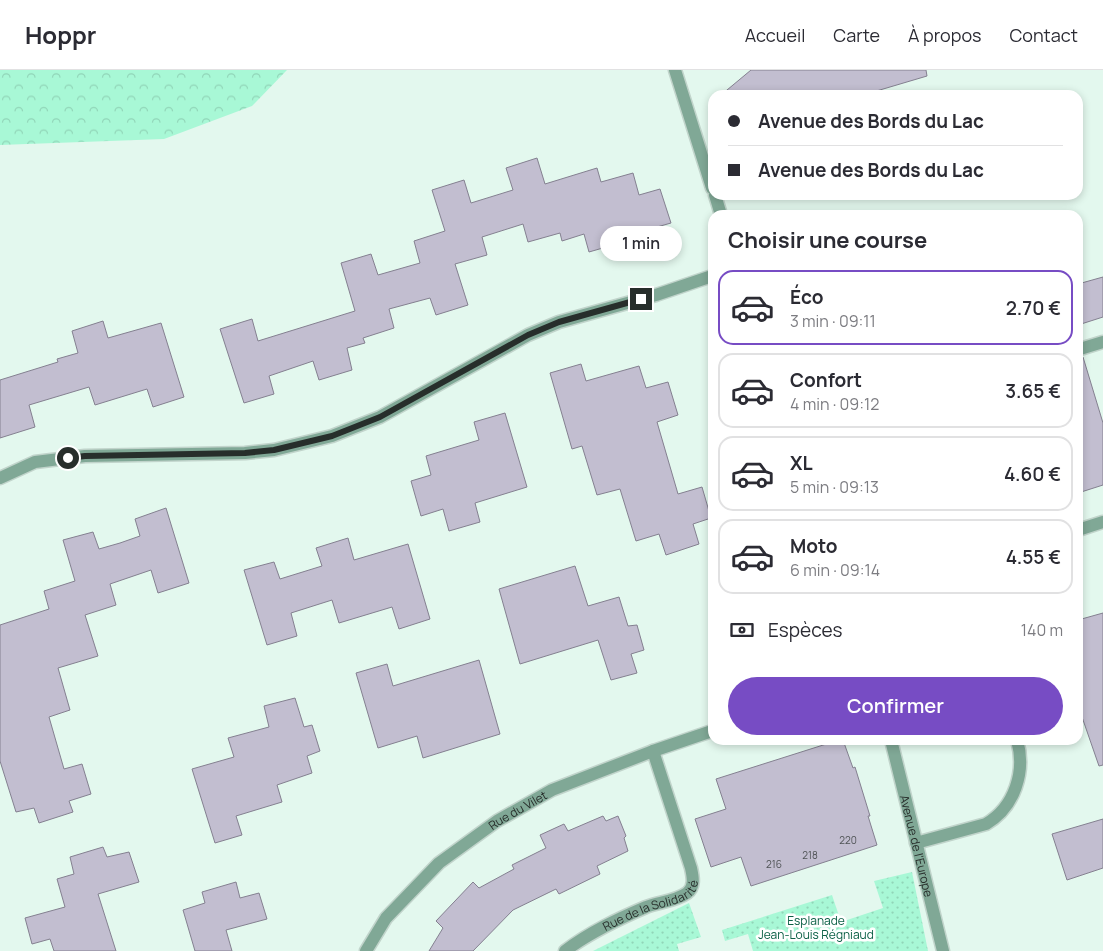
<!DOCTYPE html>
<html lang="fr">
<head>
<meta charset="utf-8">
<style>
  body { margin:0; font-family:Manrope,sans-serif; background:#f7f7f7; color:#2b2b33; height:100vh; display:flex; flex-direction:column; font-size:19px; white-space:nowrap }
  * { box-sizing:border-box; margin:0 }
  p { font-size:16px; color:#7c7c81 }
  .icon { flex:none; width:28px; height:28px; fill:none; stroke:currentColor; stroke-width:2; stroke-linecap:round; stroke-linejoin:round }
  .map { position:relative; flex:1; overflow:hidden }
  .side { position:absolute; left:708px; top:140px; width:375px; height:535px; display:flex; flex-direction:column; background:#fff; border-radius:15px; box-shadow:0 2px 8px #0003 }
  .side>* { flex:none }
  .banner { position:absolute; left:708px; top:20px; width:375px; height:110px; border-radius:15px; box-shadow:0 2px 8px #0003; display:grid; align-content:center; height:110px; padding:0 20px; background:#fff }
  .end { position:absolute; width:22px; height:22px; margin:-11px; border:6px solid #272e2b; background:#fff; box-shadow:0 0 0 2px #fff }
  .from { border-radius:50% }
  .bubble { position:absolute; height:35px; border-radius:18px; background:#fff; box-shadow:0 2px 8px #0003; font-size:16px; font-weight:600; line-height:35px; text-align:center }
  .banner b { display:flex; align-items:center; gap:18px; height:48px; font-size:19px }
  .banner b+b { border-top:1px solid #e1e1e2 }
  .banner i { width:12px; height:12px; background:#2b2b33 }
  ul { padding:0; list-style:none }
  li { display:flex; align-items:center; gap:15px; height:75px; margin:0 10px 8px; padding:0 10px; border:2px solid #e1e1e2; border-radius:15px }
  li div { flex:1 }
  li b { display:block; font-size:19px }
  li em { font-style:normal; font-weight:600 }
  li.on { border-color:#774cc4 }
  li>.icon { width:45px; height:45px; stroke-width:1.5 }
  h2 { padding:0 20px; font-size:22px; line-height:60px }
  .pay { display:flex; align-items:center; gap:12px; height:55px; padding:0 20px; font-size:19px }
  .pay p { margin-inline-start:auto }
  .primary-button { display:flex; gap:10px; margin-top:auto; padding:10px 20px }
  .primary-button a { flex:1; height:58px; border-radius:30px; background:#774cc4; color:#fff; font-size:20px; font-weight:600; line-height:58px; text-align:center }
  header { display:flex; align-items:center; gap:30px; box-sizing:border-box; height:70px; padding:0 25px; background:#fff; border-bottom:1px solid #e1e1e2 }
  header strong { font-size:24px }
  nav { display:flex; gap:28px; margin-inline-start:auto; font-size:18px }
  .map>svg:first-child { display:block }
</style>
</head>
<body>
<header>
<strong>Hoppr</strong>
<nav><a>Accueil</a><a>Carte</a><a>À propos</a><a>Contact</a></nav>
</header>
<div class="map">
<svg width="1103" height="881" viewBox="0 0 1103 881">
  <defs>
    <pattern id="forest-crowns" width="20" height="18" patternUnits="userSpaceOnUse" patternTransform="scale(1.25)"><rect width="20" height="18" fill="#a8f8d6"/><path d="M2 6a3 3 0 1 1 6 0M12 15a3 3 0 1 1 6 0" fill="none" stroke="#91d5b8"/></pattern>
    <pattern id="park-dots" width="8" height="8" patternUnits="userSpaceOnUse" patternTransform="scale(1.25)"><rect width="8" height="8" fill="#a8f8d6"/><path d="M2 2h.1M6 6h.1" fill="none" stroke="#91d5b8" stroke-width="1.8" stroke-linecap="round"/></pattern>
  </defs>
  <rect width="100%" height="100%" fill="#e3f8ee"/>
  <!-- forest -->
  <path fill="url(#forest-crowns)" d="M0,0H287L252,36L164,69L0,75Z"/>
  <!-- park -->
  <path fill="url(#park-dots)" d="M912,802L928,881H753L748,864L725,871L722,860L832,825L841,852L883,838L874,811Z
    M689,833L701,867L677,874L679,881H593Z"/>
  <!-- building -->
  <path fill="#c2bed0" stroke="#848090" d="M751,0H926L927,6L863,25H721Z
    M537,88L545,114L597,98L601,112L633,103L639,125L660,119L671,153L650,159L655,178L624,187L620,173L589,182L584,164L562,171L560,163L528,172L523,154L482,167L487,185L455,194L468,235L436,245L430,228L389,239L394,258L363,268L365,273L347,278L352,300L319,310L313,291L269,306L274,324L244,333L220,259L252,249L258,271L355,241L341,193L371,184L378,205L420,193L414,171L445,161L432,120L464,110L471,133L513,120L506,98Z
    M1103,207V247L1078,255V214Z
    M103,251L108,268L161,253L184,327L153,337L147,319L95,335L89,317L29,335L35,357L0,368V310L58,292L57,289L78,283L72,261Z
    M1083,287L1103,353V415L1078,423V288Z
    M581,294L586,311L639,296L646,318L668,312L678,345L657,352L678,424L702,417L711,448L693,454L699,474L666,485L659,464L636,471L620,419L597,425L582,376L572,379L550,303Z
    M505,343L527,417L475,433L480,452L449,461L443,439L421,446L411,411L431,405L426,386L479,370L474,352Z
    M166,438L189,513L158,523L151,500L110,514L116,535L85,545L98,586L58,598L70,640L49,647L64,699L82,694L91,724L69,731L73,742L39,753L34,738L16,742L0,691V555L49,539L44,521L75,511L63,470L93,462L99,479L120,473L140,466L135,449Z
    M348,468L354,490L408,474L430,549L399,559L392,537L339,553L332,530L291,543L297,566L267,575L244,500L274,492L280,509L322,496L316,478Z
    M575,496L588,536L619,527L628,556L637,555L644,580L631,584L637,603L611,610L598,570L520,594L499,519Z
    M1103,543V695L1099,696L1082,647L1078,648V550Z
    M479,590L500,664L423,688L417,666L378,678L356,603L387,594L393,616Z
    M295,628L304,657L312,655L320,681L307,686L312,703L277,715L282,732L236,746L242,765L215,773L192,699L234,687L228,668L269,657L264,636Z
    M839,670H843L853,698L855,697L870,746H868L877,775L751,816L741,787L711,797L695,749L726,739L716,709Z
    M603,746L606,751L618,746L626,766L624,768L628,781L597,796L600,804L559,824L556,819L513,840L473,881H429L443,858L436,851L473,812L479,818L514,799L512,795L546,778L540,765L564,754L568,761Z
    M1103,749V798L1067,810L1052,764Z
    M103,777L107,787L129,782L139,812L98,824L116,881H54L50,869L32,874L25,848L65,837L57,809L74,804L70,787Z
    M236,812L240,828L259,823L267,849L226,860L232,881H195L183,840L205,833L202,822Z"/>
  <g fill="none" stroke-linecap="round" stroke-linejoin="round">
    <!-- service casing -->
    <g stroke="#c1d4cb" stroke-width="15">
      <path id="service" d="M675,0L712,118
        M715,125L721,145
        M1080,279L1103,272"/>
    </g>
    <!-- minor casing -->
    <g stroke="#c1d4cb" stroke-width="15">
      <g id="minor">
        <path d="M0,408L35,392L85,386L245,383L274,380L332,366L380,347L528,265L559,252L656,225L712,206"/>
        <path d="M1078,460L1103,452"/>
        <path id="s1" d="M891,670L943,881"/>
        <path d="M916,773L986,754C1015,737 1026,701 1017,670"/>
        <path id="s2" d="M366,881L386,848L439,793L497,751L552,720L653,681L712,661"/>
        <path id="s3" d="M565,881C590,862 618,849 646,837C659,832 676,831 687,823C695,817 693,807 691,798L653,681"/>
      </g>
    </g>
    <!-- service -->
    <use href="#service" stroke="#80a896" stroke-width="12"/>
    <!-- minor -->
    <use href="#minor" stroke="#80a896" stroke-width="12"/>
  </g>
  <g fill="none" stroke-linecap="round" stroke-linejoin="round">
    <!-- route -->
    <path stroke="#272e2b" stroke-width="6" d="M68,388L85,386L245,383L274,380L332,366L380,347L528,265L559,252L641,229"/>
  </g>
  <g text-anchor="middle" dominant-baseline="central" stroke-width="5" stroke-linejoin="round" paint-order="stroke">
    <!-- number labels -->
    <g font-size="10" fill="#4e5254">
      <text x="848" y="770">220</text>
      <text x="810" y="785">218</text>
      <text x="774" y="794">216</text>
    </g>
    <!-- street labels -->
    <g font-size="12" fill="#272e2b" stroke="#fff">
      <text stroke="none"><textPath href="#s2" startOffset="210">Rue du Vilet</textPath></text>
      <text stroke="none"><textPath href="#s1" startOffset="109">Avenue de l'Europe</textPath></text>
      <text stroke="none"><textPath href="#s3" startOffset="98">Rue de la Solidarité</textPath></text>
    </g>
    <!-- park labels -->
    <g font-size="12" fill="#0c6046" stroke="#fff">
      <text x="816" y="850">Esplanade<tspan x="816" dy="14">Jean-Louis Régniaud</tspan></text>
    </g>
  </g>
</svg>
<i class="end from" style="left:68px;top:388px"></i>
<i class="end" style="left:641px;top:229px"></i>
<div class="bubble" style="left:600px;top:156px;width:82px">1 min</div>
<div class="banner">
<b><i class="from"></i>Avenue des Bords du Lac</b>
<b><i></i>Avenue des Bords du Lac</b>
</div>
<section class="side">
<h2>Choisir une course</h2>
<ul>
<li class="on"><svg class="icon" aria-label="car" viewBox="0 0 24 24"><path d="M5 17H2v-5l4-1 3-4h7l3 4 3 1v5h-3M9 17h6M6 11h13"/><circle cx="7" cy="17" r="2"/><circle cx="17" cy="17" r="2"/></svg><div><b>Éco</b><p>3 min · 09:11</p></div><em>2.70 €</em></li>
<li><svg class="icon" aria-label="car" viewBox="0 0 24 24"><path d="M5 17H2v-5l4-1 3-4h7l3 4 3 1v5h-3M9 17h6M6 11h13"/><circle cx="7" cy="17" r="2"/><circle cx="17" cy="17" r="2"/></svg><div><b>Confort</b><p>4 min · 09:12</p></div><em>3.65 €</em></li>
<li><svg class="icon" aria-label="car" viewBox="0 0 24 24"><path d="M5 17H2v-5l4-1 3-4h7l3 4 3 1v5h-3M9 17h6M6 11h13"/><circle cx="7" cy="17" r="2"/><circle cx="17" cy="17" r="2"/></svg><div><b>XL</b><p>5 min · 09:13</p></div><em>4.60 €</em></li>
<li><svg class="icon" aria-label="car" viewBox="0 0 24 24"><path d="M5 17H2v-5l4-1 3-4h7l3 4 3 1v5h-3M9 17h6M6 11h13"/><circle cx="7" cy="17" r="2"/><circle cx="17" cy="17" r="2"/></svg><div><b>Moto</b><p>6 min · 09:14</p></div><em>4.55 €</em></li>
</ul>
<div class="pay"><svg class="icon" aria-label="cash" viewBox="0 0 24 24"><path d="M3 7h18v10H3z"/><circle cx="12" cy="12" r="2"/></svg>Espèces<p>140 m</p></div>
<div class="primary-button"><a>Confirmer</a></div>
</section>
</div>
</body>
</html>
